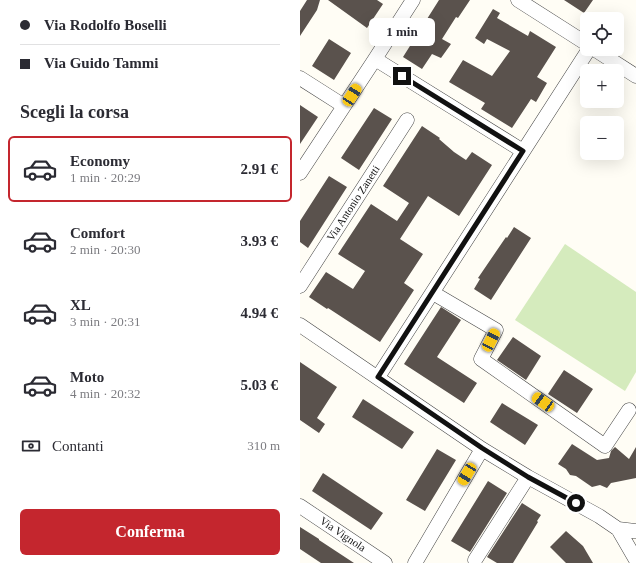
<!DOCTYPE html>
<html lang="it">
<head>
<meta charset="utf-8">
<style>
  body { margin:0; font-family:"Times New Roman",serif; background:#f2f2f3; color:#2b2b33; height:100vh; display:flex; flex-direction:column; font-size:15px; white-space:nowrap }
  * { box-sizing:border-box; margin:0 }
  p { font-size:13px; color:#7c7c81 }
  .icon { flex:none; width:22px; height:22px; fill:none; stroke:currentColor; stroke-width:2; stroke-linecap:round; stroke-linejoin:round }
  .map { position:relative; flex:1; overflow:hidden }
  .side { display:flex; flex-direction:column; background:#fff; width:300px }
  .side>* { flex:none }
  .guide { display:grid; align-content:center; height:88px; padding:0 20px; background:#fff }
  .controls { position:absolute; left:280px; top:12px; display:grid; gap:8px }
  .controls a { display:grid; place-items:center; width:44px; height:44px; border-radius:6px; background:#fff; box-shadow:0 4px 16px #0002; font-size:20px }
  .end { position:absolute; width:18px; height:18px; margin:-9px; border:5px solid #111; background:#fff; box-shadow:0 0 0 2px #fff }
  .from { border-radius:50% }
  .bubble { position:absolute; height:28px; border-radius:6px; background:#fff; box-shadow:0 4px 16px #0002; font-size:13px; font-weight:700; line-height:28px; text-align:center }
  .car { position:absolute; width:12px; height:24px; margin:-12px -6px; border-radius:5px; box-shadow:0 0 3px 1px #0007; background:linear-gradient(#f5c518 24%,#345 0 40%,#f5c518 0 76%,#345 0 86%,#f5c518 0) }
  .guide b { display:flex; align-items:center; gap:14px; height:38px; font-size:15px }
  .guide b+b { border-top:1px solid #e1e1e2 }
  .guide i { width:10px; height:10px; background:#2b2b33 }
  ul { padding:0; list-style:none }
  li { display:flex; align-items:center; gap:12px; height:66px; margin:0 8px 6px; padding:0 12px; border:2px solid transparent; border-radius:6px }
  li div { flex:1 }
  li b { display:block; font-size:15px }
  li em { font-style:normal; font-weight:700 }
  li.active { border-color:#c4262e }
  li>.icon { width:36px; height:36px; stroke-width:1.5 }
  h2 { padding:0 20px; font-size:18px; line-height:48px }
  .pay { display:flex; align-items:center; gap:10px; height:44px; padding:0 20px; font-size:15px }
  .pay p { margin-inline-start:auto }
  .primary-button { display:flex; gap:8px; margin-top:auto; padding:8px 20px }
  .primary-button a { flex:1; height:46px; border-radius:6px; background:#c4262e; color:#fff; font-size:16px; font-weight:700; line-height:46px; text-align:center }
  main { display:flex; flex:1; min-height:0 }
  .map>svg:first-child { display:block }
</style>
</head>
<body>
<main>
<section class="side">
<div class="guide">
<b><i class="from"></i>Via Rodolfo Boselli</b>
<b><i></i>Via Guido Tammi</b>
</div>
<h2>Scegli la corsa</h2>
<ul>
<li class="active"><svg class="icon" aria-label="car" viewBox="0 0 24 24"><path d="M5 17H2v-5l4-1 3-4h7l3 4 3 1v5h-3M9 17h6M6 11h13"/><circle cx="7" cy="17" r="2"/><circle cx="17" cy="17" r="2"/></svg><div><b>Economy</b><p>1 min · 20:29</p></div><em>2.91 €</em></li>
<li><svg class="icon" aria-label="car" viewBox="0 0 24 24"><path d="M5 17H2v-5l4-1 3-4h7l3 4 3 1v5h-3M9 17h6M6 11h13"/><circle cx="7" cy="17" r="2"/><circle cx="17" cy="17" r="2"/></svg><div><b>Comfort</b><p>2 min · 20:30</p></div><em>3.93 €</em></li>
<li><svg class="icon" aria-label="car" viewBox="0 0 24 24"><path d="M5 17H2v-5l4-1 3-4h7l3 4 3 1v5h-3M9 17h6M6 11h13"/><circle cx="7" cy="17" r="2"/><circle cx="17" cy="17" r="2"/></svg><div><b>XL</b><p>3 min · 20:31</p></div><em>4.94 €</em></li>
<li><svg class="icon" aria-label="car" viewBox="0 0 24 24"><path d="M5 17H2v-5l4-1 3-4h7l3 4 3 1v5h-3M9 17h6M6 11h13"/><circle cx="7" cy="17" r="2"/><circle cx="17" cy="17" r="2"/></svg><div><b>Moto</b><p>4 min · 20:32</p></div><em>5.03 €</em></li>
</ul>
<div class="pay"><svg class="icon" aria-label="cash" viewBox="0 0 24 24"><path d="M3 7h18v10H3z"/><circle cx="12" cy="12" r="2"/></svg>Contanti<p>310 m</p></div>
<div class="primary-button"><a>Conferma</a></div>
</section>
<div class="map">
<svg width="336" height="563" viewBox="0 0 336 563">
  <rect width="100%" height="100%" fill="#fffdf5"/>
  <!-- green -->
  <path fill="#d5ebbd" d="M265,244L336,292V372L325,391L215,320Z"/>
  <!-- building -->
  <path fill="#5a524d" d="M7,0H20L17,10L0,36V11Z
    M28,0H77L83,4L67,28Z
    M139,0H170L158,18L156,17L142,39L151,44L141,58L132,54L122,69L103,57Z
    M264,0H293L284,13Z
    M193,9L200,13L197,18L228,36L230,31L256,47L237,77L247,83L236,102L231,99L212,128L181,109L185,103L149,82L163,60L192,76L210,51L187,39L184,44L175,38Z
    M29,39L51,53L34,80L12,66Z
    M0,105L18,117L0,144Z
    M74,108L92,119L59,170L41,158Z
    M122,126L140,138L139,139L154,152L166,160L172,152L192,165L159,216L128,196L100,239L123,254L104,283L114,290L80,342L28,308L27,309L9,297L26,272L53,289L65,271L38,254L71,204L97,221L109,203L83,186Z
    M29,176L47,187L8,248L0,242V221Z
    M214,227L231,238L191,300L174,289L180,279L178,278L206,237L207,238Z
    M141,307L161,320L137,357L177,383L164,403L104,364Z
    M213,337L241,356L226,380L197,360Z
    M0,362L37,387L17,418L25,424L19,433L0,420Z
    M264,370L293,389L277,413L248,394Z
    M63,399L114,432L102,449L52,417Z
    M202,403L238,425L225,445L190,422Z
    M272,444L297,460L309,458L311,451L315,447L329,459L336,447V478L311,483L307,488L300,485L292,487L276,476L270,475L266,469L258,464Z
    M137,449L156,460L125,511L106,500Z
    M23,473L83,513L71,530L12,491Z
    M188,481L207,493L170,552L151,541Z
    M222,503L241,515L237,521L238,522L213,563H197L187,557Z
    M0,527L19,539V540L54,563H21L0,549Z
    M266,531L283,546L293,563H266L250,547Z"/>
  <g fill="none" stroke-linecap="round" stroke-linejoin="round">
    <!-- minor casing -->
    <g stroke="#444" stroke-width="15">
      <path id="minor" d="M218,0L287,44
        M294,49L336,76
        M75,59L223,151
        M0,78L44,106
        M0,173L75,59L113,0
        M0,286L107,120
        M133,293L196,330L181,359L305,446L329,410
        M0,325L182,449L228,477L299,516L318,529L336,531
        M78,377L289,49
        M0,506L85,563
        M318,529L336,560
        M175,560L228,477
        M115,563L182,449"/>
    </g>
    <!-- minor -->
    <use href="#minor" stroke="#fff" stroke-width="14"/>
  </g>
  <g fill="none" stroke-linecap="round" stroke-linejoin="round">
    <!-- route -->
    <path stroke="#111" stroke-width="5" d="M102,76L223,151L78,377L182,448L228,477L276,503"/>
  </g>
  <g text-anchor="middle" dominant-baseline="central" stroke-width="4" stroke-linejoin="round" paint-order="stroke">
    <!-- street labels -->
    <g font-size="11" fill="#111" stroke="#fff">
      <text transform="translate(53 203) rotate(-57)">Via Antonio Zanetti</text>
      <text transform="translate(43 534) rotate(34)">Via Vignola</text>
    </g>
  </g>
</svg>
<div class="controls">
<a><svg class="icon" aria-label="locate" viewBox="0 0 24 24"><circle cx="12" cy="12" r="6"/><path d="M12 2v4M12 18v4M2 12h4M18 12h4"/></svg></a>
<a>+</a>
<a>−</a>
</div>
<i class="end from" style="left:276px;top:503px"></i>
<i class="end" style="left:102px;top:76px"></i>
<div class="bubble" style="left:69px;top:18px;width:66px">1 min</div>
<i class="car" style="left:52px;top:95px;rotate:33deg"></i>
<i class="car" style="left:191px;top:340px;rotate:27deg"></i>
<i class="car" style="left:243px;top:402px;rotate:305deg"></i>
<i class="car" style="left:167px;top:474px;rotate:211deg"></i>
</div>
</main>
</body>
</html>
